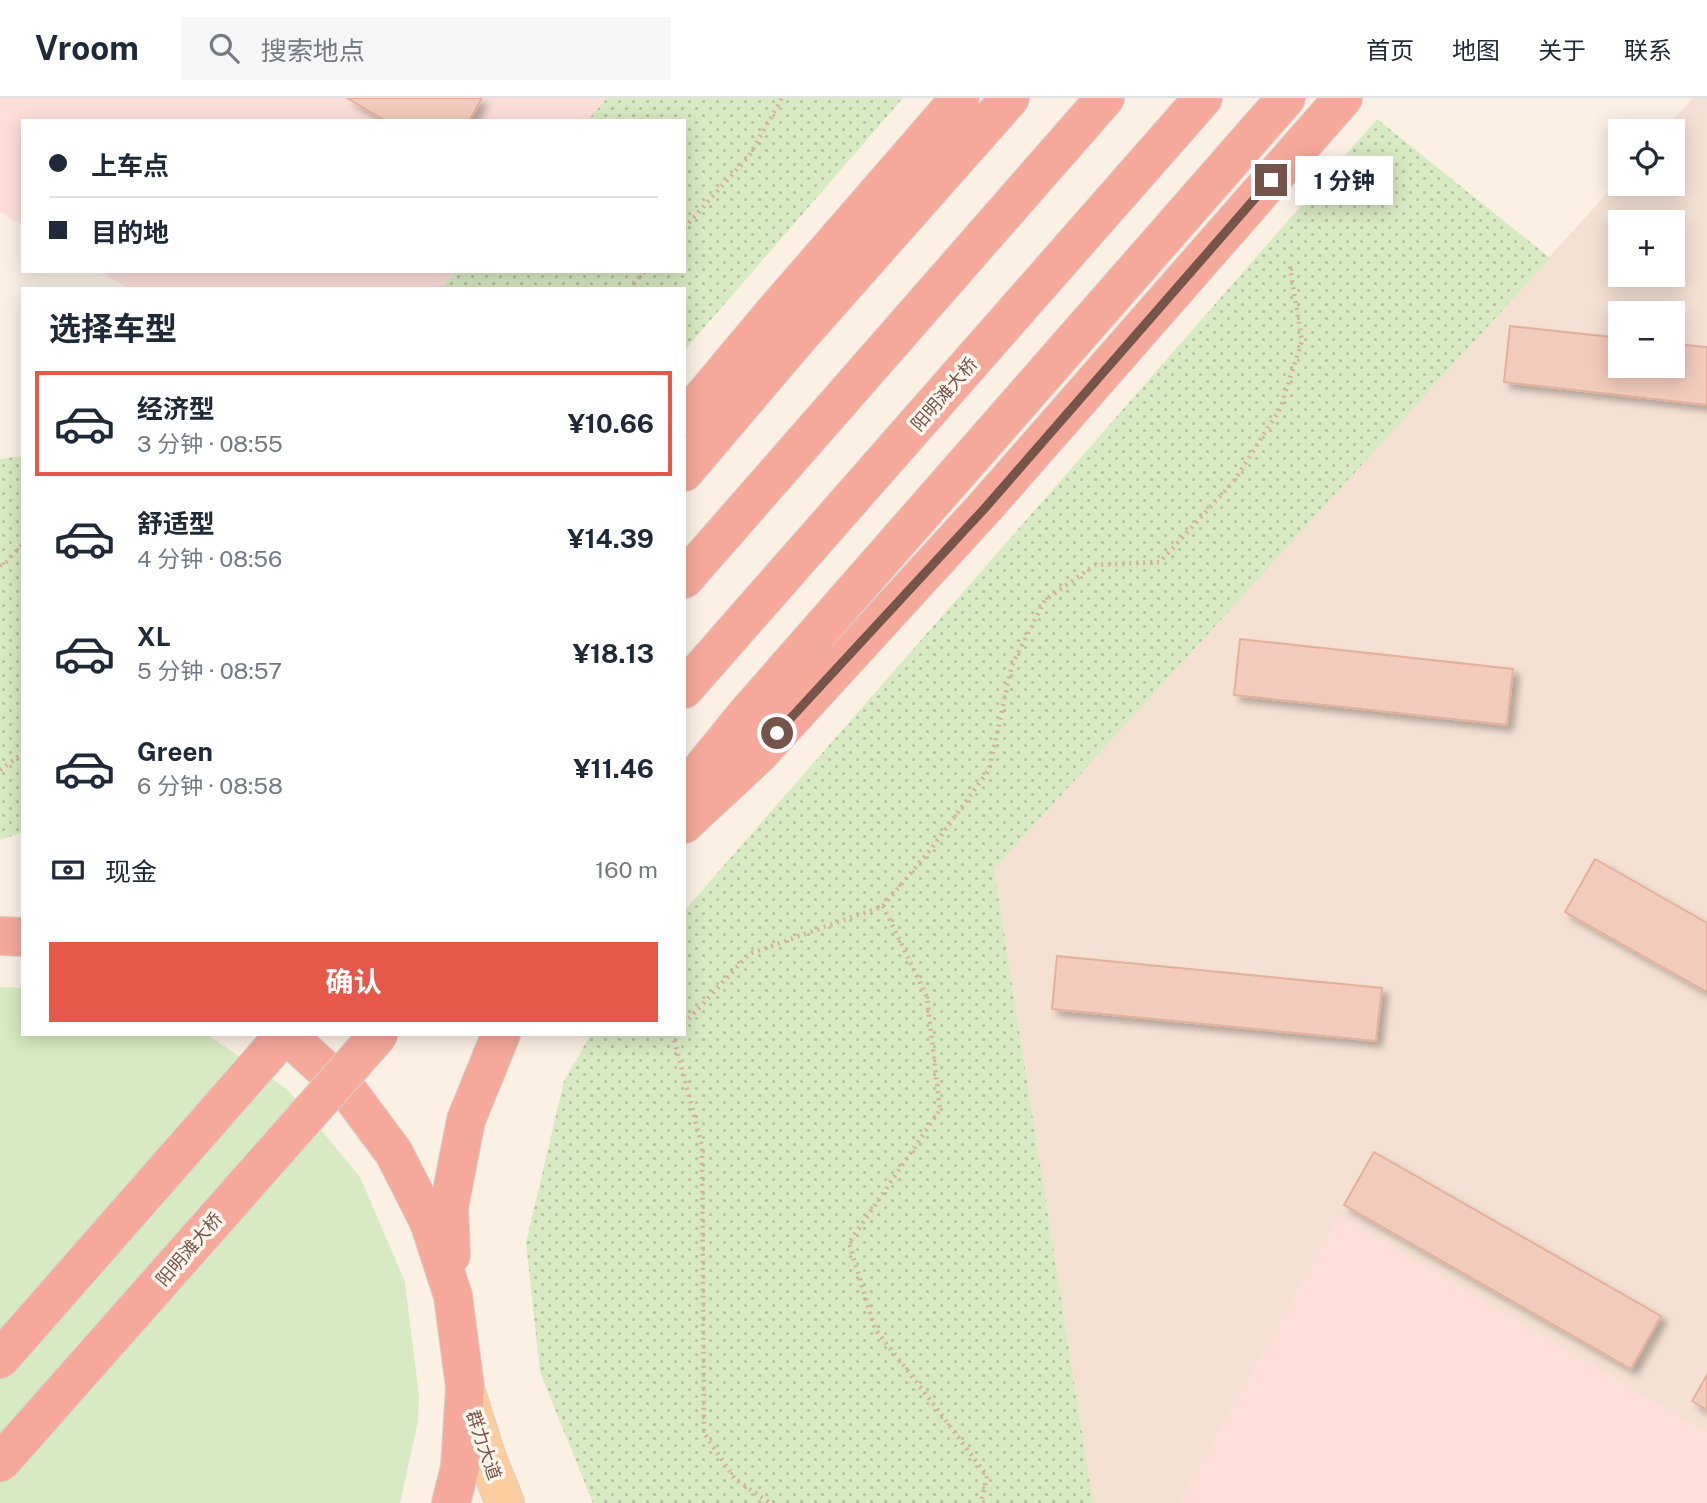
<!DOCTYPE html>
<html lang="zh">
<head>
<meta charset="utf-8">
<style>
  body { margin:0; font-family:"Public Sans","Noto Sans SC",sans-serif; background:#f6f6f7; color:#1f2937; height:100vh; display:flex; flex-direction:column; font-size:26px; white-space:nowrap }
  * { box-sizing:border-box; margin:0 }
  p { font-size:23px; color:#747a83 }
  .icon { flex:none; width:38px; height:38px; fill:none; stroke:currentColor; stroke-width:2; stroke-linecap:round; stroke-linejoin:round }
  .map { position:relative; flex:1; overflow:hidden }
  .sheet { position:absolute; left:21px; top:189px; width:665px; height:749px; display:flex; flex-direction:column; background:#fff; border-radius:0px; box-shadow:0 4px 18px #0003 }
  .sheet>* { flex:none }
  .hud { position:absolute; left:21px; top:21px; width:665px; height:154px; border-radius:0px; box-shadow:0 4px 18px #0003; display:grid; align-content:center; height:154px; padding:0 28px; background:#fff }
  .tools { position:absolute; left:1608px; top:21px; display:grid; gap:14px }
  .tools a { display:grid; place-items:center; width:77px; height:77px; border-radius:0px; background:#fff; box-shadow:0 4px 18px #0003; font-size:35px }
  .end { position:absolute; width:32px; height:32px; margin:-16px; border:9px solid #75544a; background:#fff; box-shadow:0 0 0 4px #fff }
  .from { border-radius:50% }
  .bubble { position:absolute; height:49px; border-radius:0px; background:#fff; box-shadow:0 4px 18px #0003; font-size:23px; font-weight:700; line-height:49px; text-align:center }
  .hud b { display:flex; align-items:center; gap:24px; height:66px; font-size:26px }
  .hud b+b { border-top:2px solid #e0e1e3 }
  .hud i { width:18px; height:18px; background:#1f2937 }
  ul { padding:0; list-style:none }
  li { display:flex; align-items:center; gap:21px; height:105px; margin:0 14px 10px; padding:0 14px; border:4px solid transparent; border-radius:0px }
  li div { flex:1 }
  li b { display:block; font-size:26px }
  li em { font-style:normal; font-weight:700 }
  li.active { border-color:#e6594a }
  li>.icon { width:63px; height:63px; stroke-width:1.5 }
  h2 { padding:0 28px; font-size:32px; line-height:84px }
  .pay { display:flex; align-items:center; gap:18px; height:77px; padding:0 28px; font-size:26px }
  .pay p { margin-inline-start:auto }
  .action { display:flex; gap:14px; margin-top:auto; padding:14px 28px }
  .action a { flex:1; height:80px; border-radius:0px; background:#e6594a; color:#fff; font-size:28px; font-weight:700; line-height:80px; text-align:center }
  header { display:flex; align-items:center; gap:42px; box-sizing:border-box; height:98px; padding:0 35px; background:#fff; border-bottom:2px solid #e0e1e3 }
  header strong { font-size:33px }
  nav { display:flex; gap:38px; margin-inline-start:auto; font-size:24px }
  .search { width:490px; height:63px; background:#f6f6f7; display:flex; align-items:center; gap:18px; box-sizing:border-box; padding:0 24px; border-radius:0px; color:#747a83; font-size:26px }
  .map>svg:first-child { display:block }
</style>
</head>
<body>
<header>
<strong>Vroom</strong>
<div class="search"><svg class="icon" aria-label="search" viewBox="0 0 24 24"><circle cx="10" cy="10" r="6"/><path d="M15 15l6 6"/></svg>搜索地点</div>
<nav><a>首页</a><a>地图</a><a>关于</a><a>联系</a></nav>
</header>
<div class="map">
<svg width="1707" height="1405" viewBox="0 0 1707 1405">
  <defs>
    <pattern id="park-dots" width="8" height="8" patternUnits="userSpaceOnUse" patternTransform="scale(1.75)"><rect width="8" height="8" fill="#d8eac3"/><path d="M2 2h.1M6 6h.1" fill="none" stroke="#b4c0a0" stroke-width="1.8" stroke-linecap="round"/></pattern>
    <filter id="shadow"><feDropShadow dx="6" dy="6" stdDeviation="3.5" flood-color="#0004"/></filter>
  </defs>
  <rect width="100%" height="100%" fill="#fcf0e5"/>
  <!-- residential -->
  <path fill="#f4e1d3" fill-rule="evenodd" d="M1693,0H1707V1336L1340,1118L1180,1405H1093L994,771L1620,81V86H1673V33H1663ZM1620,124H1673V177H1620ZM1620,215H1673V268H1620Z"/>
  <!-- commercial -->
  <path fill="#fddfd8" d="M0,0H607L587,23H23V128L0,114Z
    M100,173H456L441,191H129Z
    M1340,1118L1707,1336V1405H1180Z"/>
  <!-- grass -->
  <path fill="#d8eac3" d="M0,889L23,890V936H206L287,991L360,1079L405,1184L419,1297L418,1323L400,1405H0Z"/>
  <!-- park -->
  <path fill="url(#park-dots)" d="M607,0H903L684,253V191H441L456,173H684V23H587Z
    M1377,21L1550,160L994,771L1093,1405H593L540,1274L526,1145L564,983L591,936H684V813Z
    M23,358V734L0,742V361Z"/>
  <!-- building -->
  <path fill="#f2cbbc" stroke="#e4af9d" stroke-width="2" filter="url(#shadow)" d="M347,0H482L469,23H386Z
    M1510,228L1620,240V268H1673V246L1707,249V307L1504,284Z
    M1240,541L1513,571L1507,627L1234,597Z
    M1595,761L1707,825V894L1565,814Z
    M1057,858L1382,890L1376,943L1052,911Z
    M1374,1054L1661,1218L1631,1271L1344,1107Z
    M1707,1277V1312L1692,1303Z"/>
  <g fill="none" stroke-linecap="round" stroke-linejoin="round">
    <!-- major casing -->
    <g stroke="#d8cfcc" stroke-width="40">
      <path id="major" d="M465,1291L487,1360L505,1405"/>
    </g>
    <!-- highway casing -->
    <g stroke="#d8cfcc" stroke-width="40">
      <path id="highway" d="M684,322L770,219L960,0
        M684,374L796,242L1010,0
        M684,481L1105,0
        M684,591L1203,0
        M684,693L744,619L1286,0
        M684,726L759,656L985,409L1343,0
        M0,838L23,839
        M286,936L348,993L394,1055L429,1124L453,1198L465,1289L460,1369L451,1405
        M451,1157L449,1109L466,1022L501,936
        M0,1261L285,936"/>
    </g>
    <!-- path -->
    <path stroke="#d7ae9f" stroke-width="4.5" stroke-dasharray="2 5" stroke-linecap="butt" d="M684,130L749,58L782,0
      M629,191L645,173
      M0,468L6,464L23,446
      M0,672L23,655
      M883,808L927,899L940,1012L849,1145L875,1231L932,1304L987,1378L981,1405
      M684,926L749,856L883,808L931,751L989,672L1012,567L1045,502L1095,467L1160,464L1234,383L1280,311L1302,243L1289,164
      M674,936L673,937L702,1048L704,1335L735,1381L770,1405"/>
    <!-- major -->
    <use href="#major" stroke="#fbcc9d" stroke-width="38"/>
    <!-- highway -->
    <use href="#highway" stroke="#f6a89b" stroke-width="38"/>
    <!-- highway-bridge casing -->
    <g stroke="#d8cfcc" stroke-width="40" stroke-linecap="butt">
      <path id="highway-bridge" d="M0,1365L379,936"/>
    </g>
    <!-- highway-bridge -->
    <use href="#highway-bridge" stroke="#f6a89b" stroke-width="38"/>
  </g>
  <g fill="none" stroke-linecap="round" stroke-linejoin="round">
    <!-- route -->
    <path stroke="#75544a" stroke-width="9" d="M777,635L985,410L1271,82"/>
  </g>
  <g text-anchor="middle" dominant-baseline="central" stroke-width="7" stroke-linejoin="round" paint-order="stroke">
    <!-- street labels -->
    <g font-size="18" fill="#75544a" stroke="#fff5eb">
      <text transform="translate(944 296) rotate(-49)">阳明滩大桥</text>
      <text transform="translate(189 1151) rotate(-49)">阳明滩大桥</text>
      <text transform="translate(484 1347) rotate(71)">群力大道</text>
    </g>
  </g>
</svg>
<div class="tools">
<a><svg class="icon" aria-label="locate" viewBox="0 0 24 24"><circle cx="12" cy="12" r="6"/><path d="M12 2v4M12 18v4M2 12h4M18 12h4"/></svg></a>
<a>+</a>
<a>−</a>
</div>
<i class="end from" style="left:777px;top:635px"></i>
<i class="end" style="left:1271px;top:82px"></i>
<div class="bubble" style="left:1295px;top:58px;width:98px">1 分钟</div>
<div class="hud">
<b><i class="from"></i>上车点</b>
<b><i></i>目的地</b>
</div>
<section class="sheet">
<h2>选择车型</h2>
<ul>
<li class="active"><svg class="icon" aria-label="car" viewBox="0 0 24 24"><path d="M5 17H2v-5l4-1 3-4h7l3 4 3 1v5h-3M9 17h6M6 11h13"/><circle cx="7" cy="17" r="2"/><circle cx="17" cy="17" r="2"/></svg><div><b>经济型</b><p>3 分钟 · 08:55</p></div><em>¥10.66</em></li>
<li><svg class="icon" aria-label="car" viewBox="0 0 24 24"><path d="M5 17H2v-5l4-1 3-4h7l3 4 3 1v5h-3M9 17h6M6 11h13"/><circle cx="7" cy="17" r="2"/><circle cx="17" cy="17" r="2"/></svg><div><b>舒适型</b><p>4 分钟 · 08:56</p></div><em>¥14.39</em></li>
<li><svg class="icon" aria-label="car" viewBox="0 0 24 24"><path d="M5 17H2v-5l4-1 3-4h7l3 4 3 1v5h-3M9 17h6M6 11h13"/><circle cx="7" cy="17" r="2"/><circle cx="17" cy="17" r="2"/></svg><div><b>XL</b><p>5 分钟 · 08:57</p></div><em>¥18.13</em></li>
<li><svg class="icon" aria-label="car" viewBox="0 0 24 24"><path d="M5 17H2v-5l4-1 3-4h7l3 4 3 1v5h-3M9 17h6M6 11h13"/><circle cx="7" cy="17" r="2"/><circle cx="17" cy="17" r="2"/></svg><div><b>Green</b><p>6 分钟 · 08:58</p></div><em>¥11.46</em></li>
</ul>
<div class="pay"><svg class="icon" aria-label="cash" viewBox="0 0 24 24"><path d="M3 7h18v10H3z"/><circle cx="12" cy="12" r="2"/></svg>现金<p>160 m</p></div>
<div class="action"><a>确认</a></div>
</section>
</div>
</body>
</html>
